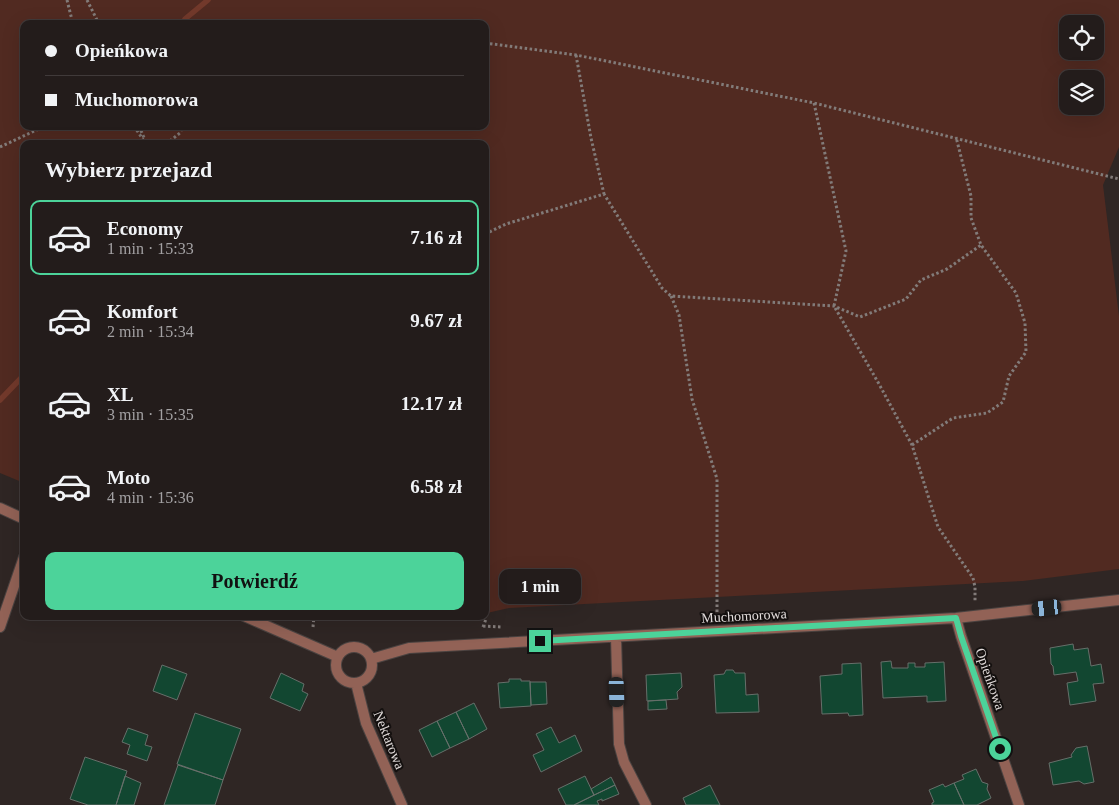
<!DOCTYPE html>
<html lang="pl">
<head>
<meta charset="utf-8">
<style>
  body { margin:0; font-family:"Times New Roman",serif; background:#2b2524; color:#f1f3f6; height:100vh; display:flex; flex-direction:column; font-size:19px; white-space:nowrap }
  * { box-sizing:border-box; margin:0 }
  p { font-size:16px; color:#a3a1a3 }
  .icon { flex:none; width:28px; height:28px; fill:none; stroke:currentColor; stroke-width:2; stroke-linecap:round; stroke-linejoin:round }
  .map { position:relative; flex:1; overflow:hidden }
  .panel { position:absolute; left:20px; top:140px; width:469px; height:480px; display:flex; flex-direction:column; background:#231c1b; border-radius:10px; box-shadow:0 5px 20px #0002,0 0 0 1px #403a3a }
  .panel>* { flex:none }
  .guide { position:absolute; left:20px; top:20px; width:469px; height:110px; border-radius:10px; box-shadow:0 5px 20px #0002,0 0 0 1px #403a3a; display:grid; align-content:center; height:110px; padding:0 25px; background:#231c1b }
  .controls { position:absolute; left:1059px; top:15px; display:grid; gap:10px }
  .controls a { display:grid; place-items:center; width:45px; height:45px; border-radius:10px; background:#231c1b; box-shadow:0 5px 20px #0002,0 0 0 1px #403a3a; font-size:25px }
  .end { position:absolute; width:22px; height:22px; margin:-11px; border:6px solid #4cd39a; background:#111; box-shadow:0 0 0 2px #111 }
  .from { border-radius:50% }
  .bubble { position:absolute; height:35px; border-radius:10px; background:#231c1b; box-shadow:0 5px 20px #0002,0 0 0 1px #403a3a; font-size:16px; font-weight:700; line-height:35px; text-align:center }
  .car { position:absolute; width:15px; height:30px; margin:-15px -8px; border-radius:6px; box-shadow:0 0 4px 1px #0007; background:linear-gradient(#222 24%,#8ab4d8 0 40%,#222 0 76%,#8ab4d8 0 86%,#222 0) }
  .guide b { display:flex; align-items:center; gap:18px; height:48px; font-size:19px }
  .guide b+b { border-top:1px solid #403a3a }
  .guide i { width:12px; height:12px; background:#f1f3f6 }
  ul { padding:0; list-style:none }
  li { display:flex; align-items:center; gap:15px; height:75px; margin:0 10px 8px; padding:0 15px; border:2px solid transparent; border-radius:10px }
  li div { flex:1 }
  li b { display:block; font-size:19px }
  li em { font-style:normal; font-weight:700 }
  li.active { border-color:#4cd39a }
  li>.icon { width:45px; height:45px; stroke-width:1.5 }
  h2 { padding:0 25px; font-size:22px; line-height:60px }
  .action { display:flex; gap:10px; margin-top:auto; padding:10px 25px }
  .action a { flex:1; height:58px; border-radius:10px; background:#4cd39a; color:#111; font-size:20px; font-weight:700; line-height:58px; text-align:center }
  .map>svg:first-child { display:block }
</style>
</head>
<body>
<div class="map">
<svg width="1119" height="805" viewBox="0 0 1119 805">
  <rect width="100%" height="100%" fill="#2f2624"/>
  <!-- green -->
  <path fill="#512a21" fill-rule="evenodd" d="M0,0H1119V147L1103,185L1119,316V569L1023,581L509,608L487,613L485,612V144H24V483L0,473ZM24,24H485V126H24ZM1068,24H1095V51H1068ZM1068,79H1095V106H1068Z"/>
  <g fill="none" stroke-linecap="round" stroke-linejoin="round">
    <!-- stream -->
    <path stroke="#72392b" stroke-width="5.5" d="M183,24L185,19L208,0
      M0,400L24,375"/>
  </g>
  <!-- building -->
  <path fill="#124731" stroke="#666f6a" d="M1073,644L1074,650L1088,648L1091,666L1101,664L1104,683L1093,684L1096,701L1070,705L1067,683L1078,681L1076,672L1054,675L1053,666L1051,664L1050,648Z
    M891,661L892,668H908V663H915V667H925V663L944,662L946,701L927,702V696L883,698L881,662Z
    M861,663L863,715L849,716L848,713L822,714L820,676L842,674V664Z
    M162,665L187,674L177,700L153,691Z
    M726,670H733L735,673H745L746,695L758,694L759,712L716,713L714,675L724,674Z
    M281,673L304,684L302,691L308,694L300,711L270,698Z
    M681,673L682,687L677,692L678,699L647,701L646,675Z
    M509,679H521V681H530L531,706L500,708L498,683L509,682Z
    M530,682H546L547,704L531,705Z
    M666,700L667,709L648,710V701Z
    M474,703L487,729L469,739L456,712Z
    M456,712L469,739L450,748L437,721Z
    M195,713L241,729L223,780L177,764Z
    M437,721L450,748L432,757L419,730Z
    M551,727L559,743L575,735L582,751L541,772L533,755L544,750L536,734Z
    M128,728L148,735L145,745L152,747L147,761L127,754L130,745L122,742Z
    M1087,746L1094,782L1084,784L1079,781L1053,785L1049,763L1072,757L1071,755L1076,748Z
    M85,757L127,771L116,805H88L70,799Z
    M178,765L223,780L215,805H164Z
    M976,769L982,782L988,784L987,789L991,798L977,805H964L954,783L964,779L962,775Z
    M125,776L141,783L134,805H116Z
    M585,776L594,795L574,805H566L558,789Z
    M611,777L615,785L594,795L591,789Z
    M954,783L964,805H932V803L934,802L929,790L943,784L945,787Z
    M615,785L619,794L602,801V799L597,801L599,805H574Z
    M710,785L720,805H686L683,798Z"/>
  <g fill="none" stroke-linecap="round" stroke-linejoin="round">
    <!-- minor casing -->
    <g stroke="#4b4341" stroke-width="12">
      <path id="minor" d="M0,508L24,519
        M244,616L338,657
        M956,618L961,636L1019,805
        M0,627L24,557
        M616,637L619,744L624,762L646,805
        M336 665a18 18 0 1 1 36 0a18 18 0 1 1-36 0Z
        M371,659L409,648L956,618L1119,600
        M356,683L366,723L402,805"/>
    </g>
    <!-- path -->
    <path stroke="#827b79" stroke-width="3" stroke-dasharray="2.5 2.5" stroke-linecap="butt" d="M67,0L73,24
      M87,0L99,24
      M485,43L576,55L814,103L1119,179
      M576,55L591,138L604,194
      M814,103L846,251L834,306L879,384L912,445L938,527L973,578L975,587V602
      M134,126L146,144
      M139,126L145,140
      M166,144L180,133L183,126
      M0,147L45,126
      M485,234L506,224L604,194L662,288L671,296L834,306L860,317L906,299L921,280L947,269L981,245
      M671,296L679,315L692,399L717,479V617
      M912,445L953,418L987,413L1003,402L1009,376L1026,352L1025,323L1016,293L981,245L971,218V196L956,137
      M483,626L502,627
      M313,627L314,616
      M483,627L486,619L485,616"/>
    <!-- minor -->
    <use href="#minor" stroke="#926256" stroke-width="10"/>
  </g>
  <g fill="none" stroke-linecap="round" stroke-linejoin="round">
    <!-- route -->
    <path stroke="#4cd39a" stroke-width="6" d="M540,641L956,618L961,636L1000,749"/>
  </g>
  <g text-anchor="middle" dominant-baseline="central" stroke-width="4" stroke-linejoin="round" paint-order="stroke">
    <!-- street labels -->
    <g font-size="14" fill="#e1dbda" stroke="#14100f">
      <text transform="translate(744 616) rotate(-3)">Muchomorowa</text>
      <text transform="translate(990 679) rotate(71)">Opieńkowa</text>
      <text transform="translate(389 740) rotate(68)">Nektarowa</text>
    </g>
  </g>
</svg>
<div class="controls">
<a><svg class="icon" aria-label="locate" viewBox="0 0 24 24"><circle cx="12" cy="12" r="6"/><path d="M12 2v4M12 18v4M2 12h4M18 12h4"/></svg></a>
<a><svg class="icon" aria-label="layers" viewBox="0 0 24 24"><path d="M12 4l9 5-9 5-9-5zM3 14l9 5 9-5"/></svg></a>
</div>
<i class="end from" style="left:1000px;top:749px"></i>
<i class="end" style="left:540px;top:641px"></i>
<div class="bubble" style="left:499px;top:569px;width:82px">1 min</div>
<i class="car" style="left:1047px;top:608px;rotate:264deg"></i>
<i class="car" style="left:617px;top:692px;rotate:178deg"></i>
<div class="guide">
<b><i class="from"></i>Opieńkowa</b>
<b><i></i>Muchomorowa</b>
</div>
<section class="panel">
<h2>Wybierz przejazd</h2>
<ul>
<li class="active"><svg class="icon" aria-label="car" viewBox="0 0 24 24"><path d="M5 17H2v-5l4-1 3-4h7l3 4 3 1v5h-3M9 17h6M6 11h13"/><circle cx="7" cy="17" r="2"/><circle cx="17" cy="17" r="2"/></svg><div><b>Economy</b><p>1 min · 15:33</p></div><em>7.16 zł</em></li>
<li><svg class="icon" aria-label="car" viewBox="0 0 24 24"><path d="M5 17H2v-5l4-1 3-4h7l3 4 3 1v5h-3M9 17h6M6 11h13"/><circle cx="7" cy="17" r="2"/><circle cx="17" cy="17" r="2"/></svg><div><b>Komfort</b><p>2 min · 15:34</p></div><em>9.67 zł</em></li>
<li><svg class="icon" aria-label="car" viewBox="0 0 24 24"><path d="M5 17H2v-5l4-1 3-4h7l3 4 3 1v5h-3M9 17h6M6 11h13"/><circle cx="7" cy="17" r="2"/><circle cx="17" cy="17" r="2"/></svg><div><b>XL</b><p>3 min · 15:35</p></div><em>12.17 zł</em></li>
<li><svg class="icon" aria-label="car" viewBox="0 0 24 24"><path d="M5 17H2v-5l4-1 3-4h7l3 4 3 1v5h-3M9 17h6M6 11h13"/><circle cx="7" cy="17" r="2"/><circle cx="17" cy="17" r="2"/></svg><div><b>Moto</b><p>4 min · 15:36</p></div><em>6.58 zł</em></li>
</ul>
<div class="action"><a>Potwierdź</a></div>
</section>
</div>
</body>
</html>
